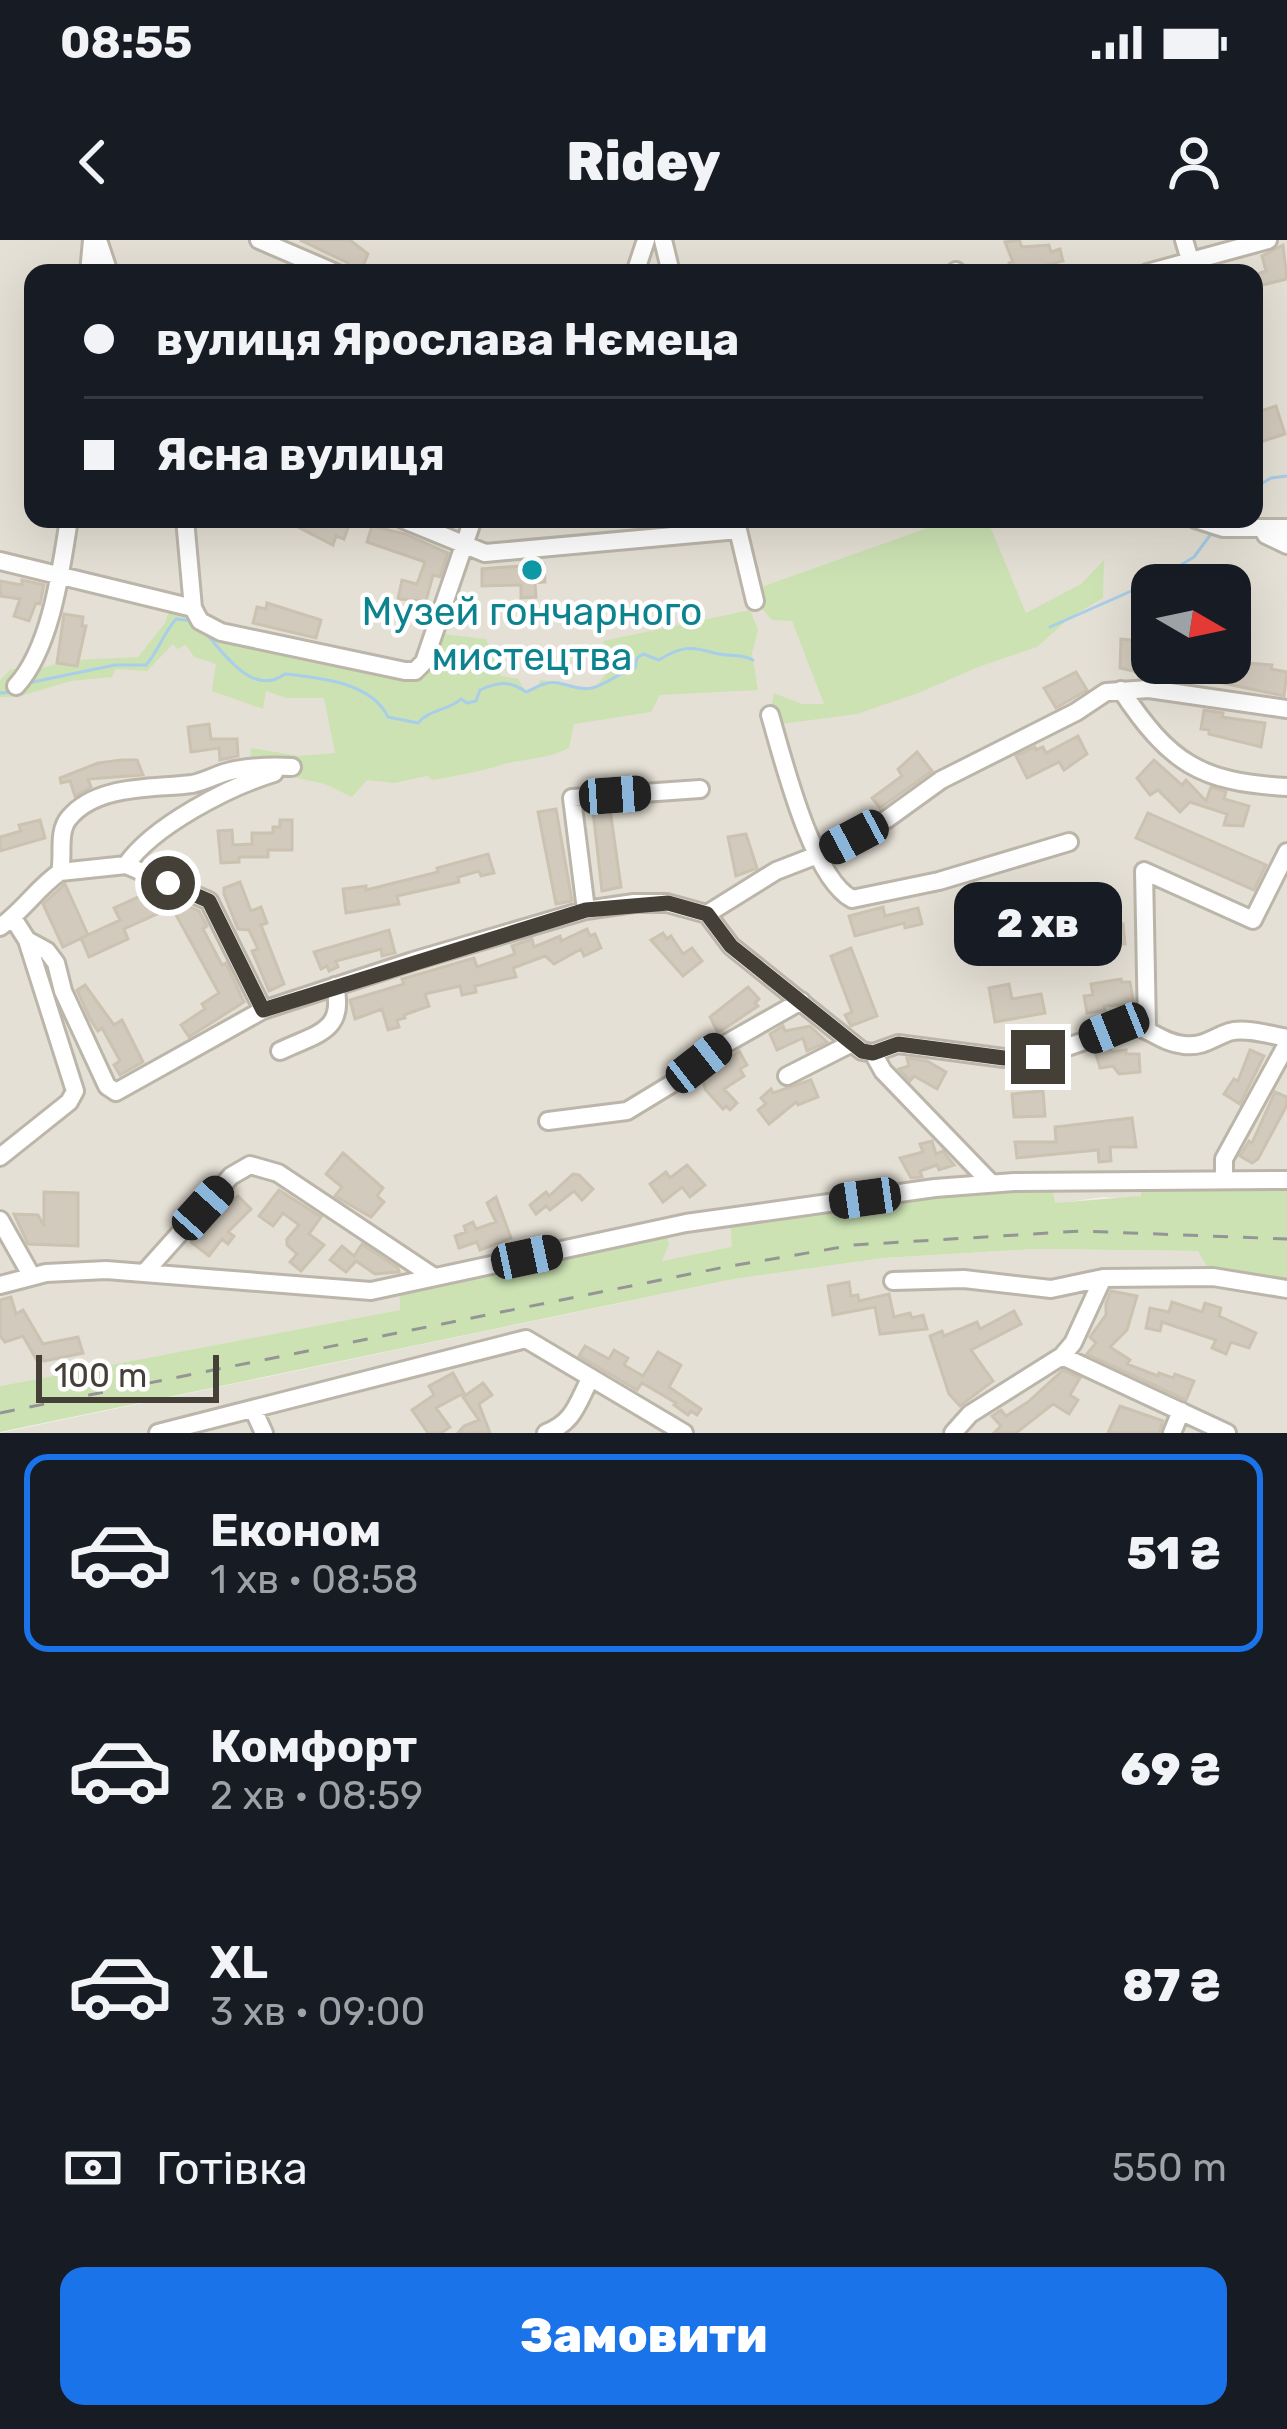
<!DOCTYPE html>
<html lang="uk">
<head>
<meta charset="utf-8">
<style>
  body { margin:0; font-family:Rubik,sans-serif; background:#20242c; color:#f1f3f6; height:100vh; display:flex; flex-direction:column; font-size:45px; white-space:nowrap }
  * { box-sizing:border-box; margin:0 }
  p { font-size:39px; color:#9ea1a6 }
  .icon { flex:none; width:66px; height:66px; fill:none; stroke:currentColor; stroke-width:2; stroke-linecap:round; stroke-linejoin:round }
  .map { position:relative; height:1193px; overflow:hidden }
  .details { display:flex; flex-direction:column; background:#171b24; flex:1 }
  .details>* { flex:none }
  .hud { position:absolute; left:24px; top:24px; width:1239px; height:264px; border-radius:24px; box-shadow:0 12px 48px #0002; display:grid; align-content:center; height:264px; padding:0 60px; background:#171b24 }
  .needle { width:78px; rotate:99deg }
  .buttons { position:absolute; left:1131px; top:324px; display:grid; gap:24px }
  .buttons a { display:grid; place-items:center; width:120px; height:120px; border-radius:24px; background:#171b24; box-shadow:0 12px 48px #0002; font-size:60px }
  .scale { position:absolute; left:36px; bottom:30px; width:183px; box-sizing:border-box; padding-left:12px; border:6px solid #443f37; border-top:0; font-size:33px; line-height:42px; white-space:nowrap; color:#443f37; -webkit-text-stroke:9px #fff; paint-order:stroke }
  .end { position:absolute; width:54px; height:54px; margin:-27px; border:15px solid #443f37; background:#fff; box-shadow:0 0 0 6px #fff }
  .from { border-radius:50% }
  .bubble { position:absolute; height:84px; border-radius:24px; background:#171b24; box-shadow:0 12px 48px #0002; font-size:39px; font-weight:800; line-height:84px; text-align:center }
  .car { position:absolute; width:36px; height:72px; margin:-36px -18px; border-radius:15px; box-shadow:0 0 9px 3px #0007; background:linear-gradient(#222 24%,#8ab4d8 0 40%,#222 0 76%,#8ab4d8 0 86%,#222 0) }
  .hud b { display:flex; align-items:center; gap:42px; height:114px; font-size:45px }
  .hud b+b { border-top:3px solid #363941 }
  .hud i { width:30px; height:30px; background:#f1f3f6 }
  ul { padding:21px 0 0; list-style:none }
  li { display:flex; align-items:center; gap:36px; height:198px; margin:0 24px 18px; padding:0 36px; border:6px solid transparent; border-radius:24px }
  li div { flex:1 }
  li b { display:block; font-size:45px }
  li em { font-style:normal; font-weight:800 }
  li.on { border-color:#1a73e8 }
  li>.icon { width:108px; height:108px; stroke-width:1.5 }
  .pay { display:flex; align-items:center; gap:30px; height:132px; padding:0 60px; font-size:45px }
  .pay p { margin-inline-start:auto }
  .primary-button { display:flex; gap:24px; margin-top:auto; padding:24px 60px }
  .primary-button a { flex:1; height:138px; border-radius:24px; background:#1a73e8; color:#fff; font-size:48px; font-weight:800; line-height:138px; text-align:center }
  .status { display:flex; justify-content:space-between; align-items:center; height:84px; padding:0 60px; background:#171b24; direction:ltr }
  .status svg { height:33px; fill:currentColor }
  header { display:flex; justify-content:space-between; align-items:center; height:156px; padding:0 60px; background:#171b24; font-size:54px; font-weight:800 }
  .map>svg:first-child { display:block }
</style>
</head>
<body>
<div class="status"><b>08:55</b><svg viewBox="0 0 49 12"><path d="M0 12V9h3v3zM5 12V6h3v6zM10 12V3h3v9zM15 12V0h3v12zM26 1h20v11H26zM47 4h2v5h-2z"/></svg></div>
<header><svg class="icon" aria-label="back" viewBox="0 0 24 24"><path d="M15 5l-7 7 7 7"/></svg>Ridey<svg class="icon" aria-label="person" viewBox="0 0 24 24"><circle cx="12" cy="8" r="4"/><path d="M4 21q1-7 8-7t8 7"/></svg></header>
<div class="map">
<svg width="1287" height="1193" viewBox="0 0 1287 1193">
  <rect width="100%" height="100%" fill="#f2efe7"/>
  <!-- residential -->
  <path fill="#e5e0d5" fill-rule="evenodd" d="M0,0H1287V968L1103,957L661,1021L0,1146ZM33,33H1254V279H33ZM1152,345H1230V423H1152Z
    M1036,1009L1199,1011L1287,1049V1193H0L734,1039L884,1018Z"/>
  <!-- green -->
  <path fill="#cce2b3" d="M953,279H987L1026,373L1081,344L1104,320L1103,358L1071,377L1037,407L978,427L921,452L857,474L773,485L770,475L774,453L802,464H824L792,381L772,380L755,361L753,350Z
    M750,370L758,390L752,413L758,450L660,455L651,472L574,484L569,508C546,520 525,518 501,525C478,532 456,536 432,540L427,536L394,543L367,540L352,557L325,544L297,538L292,527L250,528L251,508L300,516L335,513L324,458H286L266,451L263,469L212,451L216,424L194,417L186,405L177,409L173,404L147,431L116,429L112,437L71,441L17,457H0V440L11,429L29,431L74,420L138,417L165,383L169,371L415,431L434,393L486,399L501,436L518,439L525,450L538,448L540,440L573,445L580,450L596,446L611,428L603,401Z
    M1287,940V1049L1213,1037L1198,1011L1036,1009L884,1018L734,1039L0,1192V1146L400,1070V1046L665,987L669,1004L662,1021L732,1007L730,977L1051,942L1055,963L1141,956V941Z"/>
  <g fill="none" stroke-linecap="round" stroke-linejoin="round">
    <!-- stream -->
    <path stroke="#a8cee9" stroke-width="3" d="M1254,248L1271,238L1287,236
      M1050,387L1154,341L1194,317L1211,294
      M204,391C224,413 252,458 285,434C320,438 371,442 388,477L418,483C429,469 448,471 461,459L467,463L476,461L480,450C498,442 509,440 526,452C532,450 537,446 544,444C560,438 575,452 592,448C608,444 621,431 635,428L637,418L643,414L659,420C681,406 691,406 714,413C728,417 740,413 753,420
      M28,443L115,425H146C159,410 163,394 176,379L193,381
      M0,453L16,452"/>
  </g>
  <!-- building -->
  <path fill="#d2cabd" stroke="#ccc2b1" stroke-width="3" d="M300,0H350L368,14L360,33H352L348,23Z
    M1019,0L1022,7L1049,5L1051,12L1060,9L1063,21L1046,25L1048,31L1037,33H1011L1009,23L1013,22L1005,2Z
    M1283,5L1287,39L1254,47V35L1266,31L1262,16Z
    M1276,166L1285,194L1254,204V180L1260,178L1258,172Z
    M301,279H351L344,299L336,296L333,305L298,287Z
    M372,286L405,294L448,313L440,337L433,335L426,361L398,359L402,340L417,344L425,322L367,302Z
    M544,324L545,342L535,343L536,357L521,358V345L482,346V329Z
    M22,340L44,345L40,364L36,363L29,381L14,376L20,359L0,356V341L22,345Z
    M267,363L321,380L316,398L253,383L257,367L266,369Z
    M64,374L83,377L82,386H86L77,426L57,423Z
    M1121,399L1132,400V412L1148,414L1147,423H1194L1192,437L1169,434V439L1120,428Z
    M1235,422L1272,425L1271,429L1287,432L1284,456L1218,442L1219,437L1213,436L1215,425L1230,428Z
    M1076,432L1087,450L1056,468L1044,448Z
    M1204,470L1223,473L1222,477L1265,483L1261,507L1209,494V490L1201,489Z
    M209,484L211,499H237L238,516L220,520L219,508L191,512L188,487Z
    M1078,496L1087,514L1064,530L1059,522L1027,538L1016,516L1035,507L1036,510L1043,507L1046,513Z
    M917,512L932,531L880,568L872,558L902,536L898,529Z
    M122,520H137L143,535L88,539L91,547L75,556L70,541L61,543L60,538L98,523Z
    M1154,520L1182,545L1186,540L1206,561L1211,547L1226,552L1224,559L1249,566L1243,586L1224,585L1227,574L1190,562L1180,572L1158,550L1150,555L1137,538Z
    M556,569L572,661L556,664L538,572Z
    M610,569L621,647L602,651L593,571Z
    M1148,573L1266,625L1254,650L1136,598Z
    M40,580L45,598L0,611V597L21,591L19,585Z
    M280,580H292V610H268V617H239V622L221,623L218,591L232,590L233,605L252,604V593H273V587H280Z
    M746,594L757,628L736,636L728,597Z
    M488,614L494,633L481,636L479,631L458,637L459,642L397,656L399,664L346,673L343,649L366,646V650L438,632L437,628Z
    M240,642L251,671L261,667L267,683L261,685L284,744L269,751L252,711L258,709L249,690L238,689L224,654V648Z
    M65,644L88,695L63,707L43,664Z
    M147,653L157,674L124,689L128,699L89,717L81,698L120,680L114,668Z
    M188,666L199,671L207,686L203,689L222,725L226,723L244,762L189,797L181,785L205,769L202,764L219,753L175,673Z
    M883,667L885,676L918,668L922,684L905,688L904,683L855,696L849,676Z
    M1123,684L1125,704H1118L1119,709L1075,716L1071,696L1074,691Z
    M587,689L590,696L595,694L601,708L584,716L581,709L554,724L545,716L513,728L516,737L475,746L476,752L462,755L460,746L425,754L429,766L404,775L405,778L397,780L399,787L388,790L382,769L355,779L350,760L404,744L402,739L474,718L477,727L515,714L512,706L532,699L534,707L560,696L561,701Z
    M389,690L395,713L382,716L381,709L336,721L338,727L329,731L327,726L321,729L314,712Z
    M663,693L667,699L671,696L683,714L692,708L702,721L683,736L651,700Z
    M851,708L877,776L851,786L845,775L852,772L831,716Z
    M1121,739V742H1130L1134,764L1104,766L1105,770L1087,773L1084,756L1093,755L1091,744Z
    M1009,744L1012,759L1041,754L1045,773L995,782L989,748Z
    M85,745L114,785L122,780L143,822L120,835L114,825L120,821L118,817L102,788L98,791L90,779L77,750Z
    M748,747L759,759L755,763L758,766L718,793L710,777Z
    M783,786L785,791L810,786L827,802L807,811L803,798L777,810L770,794Z
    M1110,806L1111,812L1126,810V814H1139L1140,832L1119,834L1113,826L1100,828L1095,811Z
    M1250,810L1264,816L1240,864L1224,854L1234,839L1238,841Z
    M739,811L747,825L740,829L744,836L724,849L737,863L730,870L726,866L723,869L705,849L703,839Z
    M907,818L927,821L946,832L937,849L914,836L910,841L899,829L909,826Z
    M811,840L818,857L798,865L796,862L769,884L758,870L766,864L761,858L771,849L773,853Z
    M1043,851L1045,876L1014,877L1012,854Z
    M1275,852L1287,857V865L1258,919L1252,923L1240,916L1249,901L1252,903Z
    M1132,878L1136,907H1110L1111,921L1099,922L1098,910L1017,918L1015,902H1056L1055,887Z
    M932,901L936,914L943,911L954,925L939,930L937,925L920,931L922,937L911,938L900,918L923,912L920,904Z
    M343,913L383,948L377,956L384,962L371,977L335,956L342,947L326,934Z
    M687,925L705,945L690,957L682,947L663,962L650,944L666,932L670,938Z
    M573,934L579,935L593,949L582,960L574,951L550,970L546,966L536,974L530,965L546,952L549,956Z
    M279,950L321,977L309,994L324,1005L301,1031L290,1022L297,1014L287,1005V999L299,985L283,973L273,986L259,976Z
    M44,952L78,953V1006L28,1004L14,974L38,975L44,986Z
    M238,956L251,969L228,992L234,996L228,1004L222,999L209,1016L191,1002L211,977L214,980Z
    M496,957L511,998L480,1010L477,1002L459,1008L455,996L466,992L464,986L473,982L476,989L496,982L487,963Z
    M362,1004L398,1028L399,1032L375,1034L356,1021L346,1032L330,1020L342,1006L354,1016Z
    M849,1042L851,1056L858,1055L859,1061L889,1054L894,1077L910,1073L912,1078L923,1075L927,1089L880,1094L875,1067L833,1075L828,1046Z
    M1111,1051L1137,1056L1127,1090L1110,1107L1130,1120L1127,1124L1158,1136L1159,1133L1173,1138L1175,1134L1194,1141L1186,1160L1087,1114L1096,1103L1090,1097L1106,1075V1063Z
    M11,1057L16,1074L23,1070L43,1104L78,1097L83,1113L44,1121L41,1116L36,1119L23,1096L5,1102L0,1096V1060Z
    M1172,1062L1202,1072L1205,1063L1221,1068L1219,1076L1256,1093L1249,1108L1231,1102L1226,1114L1212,1108L1216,1100L1162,1082L1160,1091L1146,1088L1150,1068L1169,1072Z
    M1014,1071L1021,1084L971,1110L993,1141L960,1166L949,1154L930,1096L942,1091L944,1096L977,1082L980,1089Z
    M585,1106L609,1119L614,1110L628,1118L624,1125L643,1136L658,1112L681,1125L669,1147L701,1169L697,1175L691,1171L688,1175L674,1165L676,1163L642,1143L637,1150L579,1116Z
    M1063,1130L1080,1138L1070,1155L1078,1160L1069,1174L1053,1164L1016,1193H994L1001,1186L992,1176L1001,1170L1006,1176L1028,1162Z
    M453,1133L464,1153L436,1168L450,1187L441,1193H428L412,1170L434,1155L429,1146Z
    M483,1143L492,1155L479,1164L490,1193H458L464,1186L479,1180L463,1157Z
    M1120,1166L1163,1181L1159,1193H1108Z"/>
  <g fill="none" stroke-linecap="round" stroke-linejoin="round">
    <!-- minor casing -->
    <g stroke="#bcb6aa" stroke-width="22">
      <path id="minor" d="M98,0L109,33
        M259,0L336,33
        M663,0L671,33
        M1184,0L1194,33
        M956,31L957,33
        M89,33L92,0
        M635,33L646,0
        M1147,33L1268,0
        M185,279L193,368L200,381L221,392L405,431H415L424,422L473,279
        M402,279L485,313L738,290L755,361
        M1195,279L1223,288H1287
        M1262,288L1266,295L1287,305
        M0,321L193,368
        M16,446C51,408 61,330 69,279
        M1121,450C1170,523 1199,542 1287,547
        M770,475C783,519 812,638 852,659L939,641L1069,602
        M126,625C153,586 228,547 274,533
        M60,632L126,625L209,661L263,770
        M586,670L572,558L700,549
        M707,674L731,706L862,811L873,813L898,804L1004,818L1038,817L1131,785C1151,789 1162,803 1184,805C1204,807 1212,798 1229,792C1244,787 1271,795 1287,798
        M0,687C23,671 37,648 60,632C64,616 57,592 69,578C97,544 154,549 192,544C204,542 216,535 227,532C249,526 270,526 292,527
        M27,700L47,711L56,723L63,751L107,846L116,852L263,770L413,721L586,670L634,663H667L707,674L776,631L820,614L887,579L941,540L1076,472L1106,452L1149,449L1287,469
        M1147,788L1144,631L1253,680L1287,612
        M280,811C315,794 346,792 335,746
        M873,813L883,831L990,942
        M787,836L852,803
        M548,881L627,871L678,840L720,807L801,761
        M0,917L69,862L75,851L27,700L13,678
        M1224,940V919L1287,804
        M0,980L31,1035
        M145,1032L231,936L250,925L278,933L434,1037
        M893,1041L964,1039L1051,1049L1103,1038
        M0,1045L46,1033L106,1030L371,1051L686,983L935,948L1014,942L1287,940
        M1062,1116L1227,1193
        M253,1169L264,1193
        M158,1193L526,1099L684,1193
        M546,1193C574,1182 577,1164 590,1139
        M953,1193L970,1174L1062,1116L1073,1103L1103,1038L1213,1037L1287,1049
        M1172,1193L1181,1171"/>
    </g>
    <!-- minor -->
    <use href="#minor" stroke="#fff" stroke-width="16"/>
    <!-- rail -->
    <path stroke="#959595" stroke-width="3" stroke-dasharray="15 15" stroke-linecap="butt" d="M0,1173L725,1027L854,1005L1081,991L1287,999"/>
  </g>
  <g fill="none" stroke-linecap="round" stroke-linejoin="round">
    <!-- route -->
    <path stroke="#443f37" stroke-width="15" d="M168,643L209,661L263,770L586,670L668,663L707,674L731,706L862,811L873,813L898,804L1004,818L1038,817"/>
  </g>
  <!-- markers -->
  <circle fill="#0f9aa8" stroke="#fff" stroke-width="4.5" cx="532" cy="330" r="12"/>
  <g text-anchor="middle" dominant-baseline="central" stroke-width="9" stroke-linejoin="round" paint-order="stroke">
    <!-- culture labels -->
    <g font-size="39" fill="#0d838f" stroke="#fff">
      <text x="532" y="372">Музей гончарного<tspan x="532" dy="45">мистецтва</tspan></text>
    </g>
  </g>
</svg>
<div class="buttons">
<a><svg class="needle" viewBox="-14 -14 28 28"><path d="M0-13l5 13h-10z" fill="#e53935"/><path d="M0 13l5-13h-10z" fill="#9ea1a6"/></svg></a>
</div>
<div class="scale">100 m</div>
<i class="end from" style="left:168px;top:643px"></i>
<i class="end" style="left:1038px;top:817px"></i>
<div class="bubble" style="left:954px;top:642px;width:168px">2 хв</div>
<i class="car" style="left:615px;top:555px;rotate:86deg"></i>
<i class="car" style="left:854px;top:597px;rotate:242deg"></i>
<i class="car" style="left:1114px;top:788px;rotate:248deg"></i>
<i class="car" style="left:699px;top:823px;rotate:52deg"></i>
<i class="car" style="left:865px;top:958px;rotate:262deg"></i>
<i class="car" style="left:203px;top:968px;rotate:42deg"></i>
<i class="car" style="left:527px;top:1017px;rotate:78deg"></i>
<div class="hud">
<b><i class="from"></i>вулиця Ярослава Нємеца</b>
<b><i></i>Ясна вулиця</b>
</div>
</div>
<section class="details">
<ul>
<li class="on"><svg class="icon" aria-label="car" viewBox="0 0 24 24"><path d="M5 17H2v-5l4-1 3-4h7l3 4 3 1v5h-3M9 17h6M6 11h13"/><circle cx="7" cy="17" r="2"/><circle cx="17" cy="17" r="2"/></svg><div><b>Економ</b><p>1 хв · 08:58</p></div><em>51 ₴</em></li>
<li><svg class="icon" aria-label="car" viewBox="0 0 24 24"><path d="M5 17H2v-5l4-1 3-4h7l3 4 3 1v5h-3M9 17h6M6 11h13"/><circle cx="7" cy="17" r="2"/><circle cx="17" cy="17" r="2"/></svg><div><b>Комфорт</b><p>2 хв · 08:59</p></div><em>69 ₴</em></li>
<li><svg class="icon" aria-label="car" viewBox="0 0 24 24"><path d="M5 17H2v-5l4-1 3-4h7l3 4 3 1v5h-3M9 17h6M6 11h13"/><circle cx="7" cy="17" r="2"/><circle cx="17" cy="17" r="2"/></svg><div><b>XL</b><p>3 хв · 09:00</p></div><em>87 ₴</em></li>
</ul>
<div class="pay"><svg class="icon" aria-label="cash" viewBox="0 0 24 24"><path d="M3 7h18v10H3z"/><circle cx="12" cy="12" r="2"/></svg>Готівка<p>550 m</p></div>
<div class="primary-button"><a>Замовити</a></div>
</section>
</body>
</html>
